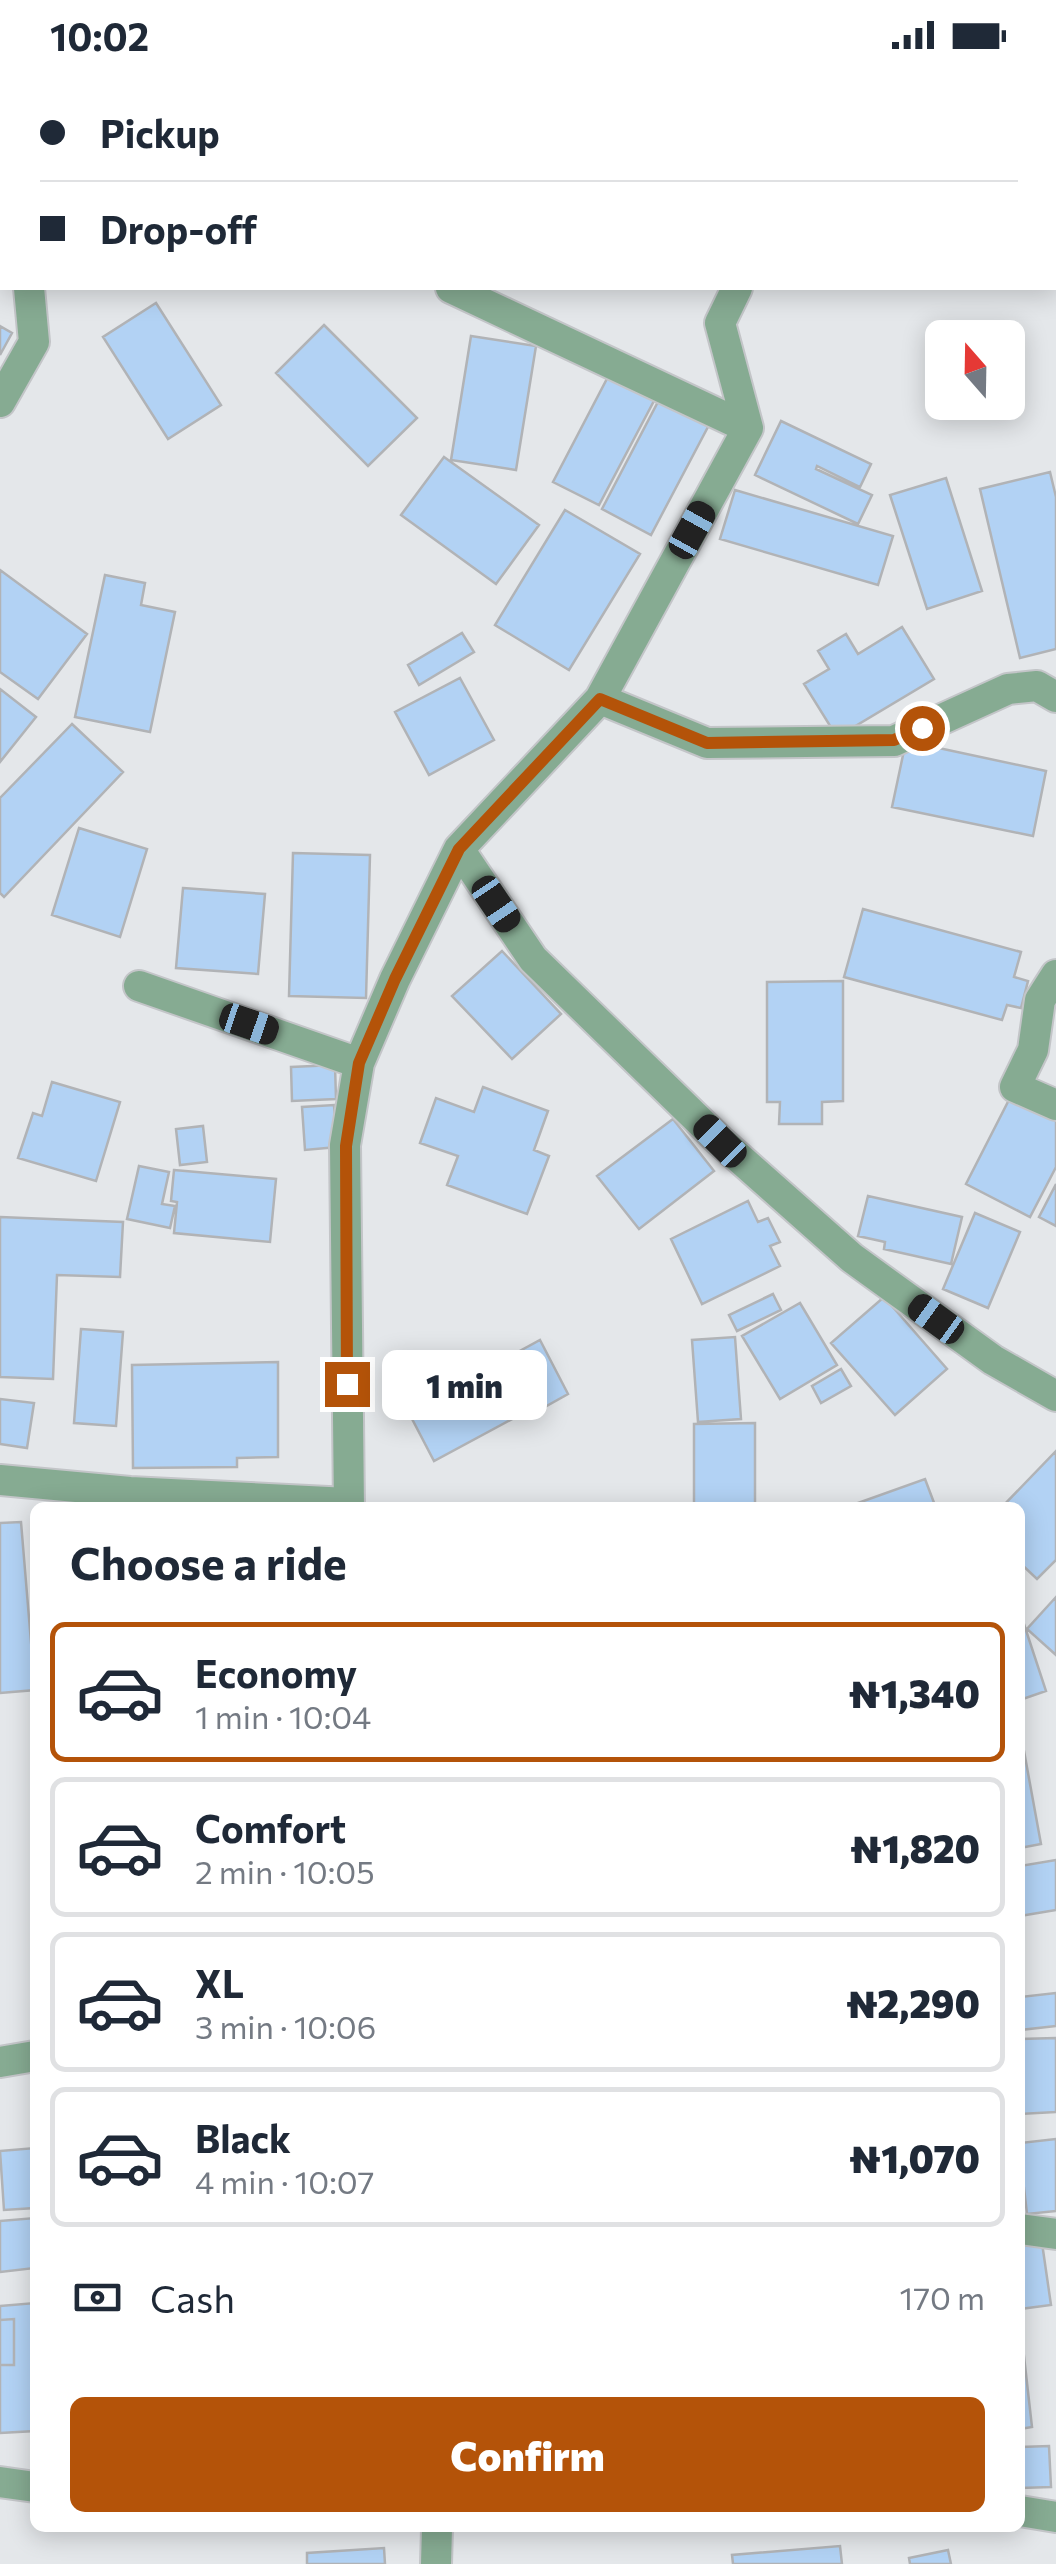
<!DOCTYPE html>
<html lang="en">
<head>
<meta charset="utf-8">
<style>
  body { margin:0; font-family:Commissioner,sans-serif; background:#f2f2f3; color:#1f2937; height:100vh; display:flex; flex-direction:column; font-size:38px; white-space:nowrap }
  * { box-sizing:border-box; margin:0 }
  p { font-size:32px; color:#747a83 }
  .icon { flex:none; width:55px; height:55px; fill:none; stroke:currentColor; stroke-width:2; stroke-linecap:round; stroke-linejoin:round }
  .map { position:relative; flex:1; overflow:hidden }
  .panel { position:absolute; left:30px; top:1432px; width:995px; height:1030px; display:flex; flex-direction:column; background:#fff; border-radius:15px; box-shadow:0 5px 25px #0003 }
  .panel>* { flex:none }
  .top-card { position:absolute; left:0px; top:0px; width:1058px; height:220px; box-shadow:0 5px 25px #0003; display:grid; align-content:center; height:220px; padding:0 40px; background:#fff }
  .needle { width:65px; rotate:340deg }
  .controls { position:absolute; left:925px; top:250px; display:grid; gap:20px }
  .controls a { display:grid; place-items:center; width:100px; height:100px; border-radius:15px; background:#fff; box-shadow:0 5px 25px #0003; font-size:50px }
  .end { position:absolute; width:45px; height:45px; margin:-22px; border:12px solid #b45309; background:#fff; box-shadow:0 0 0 5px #fff }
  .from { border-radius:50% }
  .bubble { position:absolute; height:70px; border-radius:15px; background:#fff; box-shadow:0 5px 25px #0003; font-size:32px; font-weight:800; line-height:70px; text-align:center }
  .car { position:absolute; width:30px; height:60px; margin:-30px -15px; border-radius:12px; box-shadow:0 0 8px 2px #0007; background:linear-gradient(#222 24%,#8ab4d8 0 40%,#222 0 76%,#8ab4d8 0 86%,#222 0) }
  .top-card b { display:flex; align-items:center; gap:35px; height:95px; font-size:38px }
  .top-card b+b { border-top:2px solid #e0e1e3 }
  .top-card i { width:25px; height:25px; background:#1f2937 }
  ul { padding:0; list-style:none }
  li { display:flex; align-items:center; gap:30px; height:140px; margin:0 20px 15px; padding:0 20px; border:5px solid #e0e1e3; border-radius:15px }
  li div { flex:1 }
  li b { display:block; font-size:38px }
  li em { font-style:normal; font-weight:800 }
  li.on { border-color:#b45309 }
  li>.icon { width:90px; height:90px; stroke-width:1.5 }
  h2 { padding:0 40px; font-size:45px; line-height:120px }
  .pay { display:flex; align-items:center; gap:25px; height:110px; padding:0 40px; font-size:38px }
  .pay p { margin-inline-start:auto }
  .action { display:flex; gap:20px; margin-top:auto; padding:20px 40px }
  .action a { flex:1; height:115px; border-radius:15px; background:#b45309; color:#fff; font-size:40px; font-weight:800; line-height:115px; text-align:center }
  .status { display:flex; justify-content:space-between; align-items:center; height:70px; padding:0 50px; background:#fff; direction:ltr }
  .status svg { height:28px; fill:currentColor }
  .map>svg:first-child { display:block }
</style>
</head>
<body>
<div class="status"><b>10:02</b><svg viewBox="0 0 49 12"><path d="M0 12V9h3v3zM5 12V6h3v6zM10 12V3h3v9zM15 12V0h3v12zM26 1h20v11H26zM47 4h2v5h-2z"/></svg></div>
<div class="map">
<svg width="1056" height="2494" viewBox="0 0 1056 2494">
  <rect width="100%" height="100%" fill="#e4e7ea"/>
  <!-- building -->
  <path fill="#b2d2f4" stroke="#b1b3b6" stroke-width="2.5" d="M156,233L221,335L168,369L103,267Z
    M324,255L417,348L368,396L276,303Z
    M0,256L12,263L0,285Z
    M471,266L536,276L516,400L451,390Z
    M610,303L656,327L599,435L553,412Z
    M660,328L710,353L651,465L602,439Z
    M781,351L871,394L860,417L817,396L816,399L872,425L858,454L755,405Z
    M444,387L539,455L496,514L401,445Z
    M1050,402L1056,427V579L1020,588L980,419Z
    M946,408L982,521L927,539L890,425Z
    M735,420L893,466L878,515L720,469Z
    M565,440L640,484L569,600L495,555Z
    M0,500L87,564L38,629L0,602Z
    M105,505L145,513L141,535L175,542L150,662L75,647Z
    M902,557L934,609L837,667L804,614L829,599L818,581L846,564L858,584Z
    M462,563L474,582L419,615L408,595Z
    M460,608L494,670L429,705L395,642Z
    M0,619L36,647L0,692Z
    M72,654L123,702L4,827L0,823V728Z
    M906,671L1046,701L1033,766L892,737Z
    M79,758L147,779L120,867L52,845Z
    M293,783L370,785L366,928L289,926Z
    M183,818L265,824L258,904L176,898Z
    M863,839L1021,882L1014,907L1028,911L1021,938L1007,935L1002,950L844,907Z
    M502,881L561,944L512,989L452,926Z
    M843,911V1031L822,1032V1054H779L780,1032H767V912Z
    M335,995L336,1029L292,1031L291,997Z
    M52,1012L120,1032L96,1111L18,1088L33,1043L42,1046Z
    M483,1017L548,1041L534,1080L549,1086L527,1144L447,1115L458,1086L420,1073L436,1028L474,1042Z
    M1012,1024L1056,1046V1097L1030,1147L966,1114Z
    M334,1035L337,1077L305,1080L302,1037Z
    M673,1049L714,1101L639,1159L597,1106Z
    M203,1056L207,1092L180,1095L176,1059Z
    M139,1096L169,1102L162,1134L175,1136L170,1158L127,1149Z
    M174,1100L276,1109L270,1172L174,1163L177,1132L171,1131Z
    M1056,1114V1156L1039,1147Z
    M868,1126L962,1147L951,1194L884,1179L885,1172L858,1166Z
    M748,1131L758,1152L768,1148L780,1172L770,1176L780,1196L702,1234L671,1169Z
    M975,1143L1020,1162L988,1238L943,1219Z
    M0,1147L123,1152L120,1207L57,1205L53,1309L0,1307Z
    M773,1224L781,1240L737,1261L729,1245Z
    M884,1227L947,1299L895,1345L831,1273Z
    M800,1233L837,1295L780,1329L742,1266Z
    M81,1259L123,1262L116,1356L74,1353Z
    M735,1267L741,1349L698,1352L692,1270Z
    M540,1270L568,1324L534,1343L505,1289Z
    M278,1292V1387L237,1388V1397L133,1398L132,1295Z
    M503,1295L527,1341L434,1391L410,1345Z
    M841,1299L851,1316L821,1333L812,1316Z
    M0,1329L34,1333L27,1378L0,1374Z
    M755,1353V1438H694V1354Z
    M1056,1381V1490L1037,1509L1020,1493V1438H1001Z
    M925,1409L936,1438H844Z
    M21,1452L35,1620L0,1623V1453Z
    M1056,1527V1585L1027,1559Z
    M1020,1542L1046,1621L1020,1630Z
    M1024,1681L1041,1774L1020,1778V1682Z
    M1056,1790V1840L1020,1846V1796Z
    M1056,1923V1956L1020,1960V1927Z
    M1056,1968V2042L1020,2044V1969Z
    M1056,2069V2141L1027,2144L1024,2118H1020V2073Z
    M35,2078V2138L4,2140L0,2081Z
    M35,2148V2198L0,2202V2151Z
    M1041,2166L1051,2235L1020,2239V2169Z
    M35,2233V2361L0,2363V2295H14V2249L0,2250V2236Z
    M14,2249V2295H0V2250Z
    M1020,2251L1032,2357L1020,2359Z
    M1049,2376L1051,2417L1020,2418V2377Z
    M840,2476L842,2494H733L732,2485Z
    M384,2478L385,2494H307V2483Z
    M948,2480L951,2494H910L909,2488Z"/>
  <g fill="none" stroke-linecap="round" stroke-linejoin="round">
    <!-- minor casing -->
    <g stroke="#c3c5c8" stroke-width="34">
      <path id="minor" d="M818,0L820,2
        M62,2L66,0
        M1055,33L1056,32
        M0,40L2,39
        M0,137L2,143
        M451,218L748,358
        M0,332L34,272L29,218
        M600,629L707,673L894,671L1008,619L1037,616L1056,627
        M459,779L533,889L720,1071L852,1188L993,1290L1056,1326
        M1056,905L1040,930L1033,980L1015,1017L1056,1035
        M139,916L359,993
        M0,1410L130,1422L348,1433
        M349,1438L345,1075L359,993L395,909L459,779L600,629L748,358L720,253L737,218
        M0,1992L35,1986
        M1020,2159L1056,2164
        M0,2412L35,2417
        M1020,2441L1056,2447
        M436,2494L437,2458"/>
    </g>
    <!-- minor -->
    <use href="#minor" stroke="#86ab92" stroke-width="30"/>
  </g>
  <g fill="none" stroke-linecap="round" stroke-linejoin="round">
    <!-- route -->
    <path stroke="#b45309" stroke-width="12" d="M347,1314L346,1076L359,993L395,909L459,779L600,629L707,673L894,670L922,658"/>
  </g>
</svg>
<div class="controls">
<a><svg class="needle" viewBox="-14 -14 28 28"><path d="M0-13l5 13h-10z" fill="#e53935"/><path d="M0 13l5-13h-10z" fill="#747a83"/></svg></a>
</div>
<i class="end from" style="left:922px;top:658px"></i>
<i class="end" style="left:347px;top:1314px"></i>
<div class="bubble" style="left:382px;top:1280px;width:165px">1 min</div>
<i class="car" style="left:692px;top:460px;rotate:29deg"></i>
<i class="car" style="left:496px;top:834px;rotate:146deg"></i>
<i class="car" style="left:249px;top:954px;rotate:109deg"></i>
<i class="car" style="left:720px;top:1071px;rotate:315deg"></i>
<i class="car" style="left:936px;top:1249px;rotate:306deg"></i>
<div class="top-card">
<b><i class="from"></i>Pickup</b>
<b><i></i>Drop-off</b>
</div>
<section class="panel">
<h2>Choose a ride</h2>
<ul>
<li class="on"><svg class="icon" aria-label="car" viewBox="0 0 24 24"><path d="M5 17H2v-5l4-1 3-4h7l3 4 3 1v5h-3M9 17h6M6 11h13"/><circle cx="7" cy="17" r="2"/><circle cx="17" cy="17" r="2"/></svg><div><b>Economy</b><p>1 min · 10:04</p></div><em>₦1,340</em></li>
<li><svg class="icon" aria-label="car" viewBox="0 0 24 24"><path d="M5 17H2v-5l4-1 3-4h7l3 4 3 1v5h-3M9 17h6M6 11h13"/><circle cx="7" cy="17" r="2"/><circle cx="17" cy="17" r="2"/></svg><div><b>Comfort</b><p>2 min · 10:05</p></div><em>₦1,820</em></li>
<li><svg class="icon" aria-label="car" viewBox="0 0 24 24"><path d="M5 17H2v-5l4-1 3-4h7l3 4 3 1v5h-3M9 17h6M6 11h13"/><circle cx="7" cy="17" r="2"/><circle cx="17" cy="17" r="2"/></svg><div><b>XL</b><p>3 min · 10:06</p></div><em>₦2,290</em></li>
<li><svg class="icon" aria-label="car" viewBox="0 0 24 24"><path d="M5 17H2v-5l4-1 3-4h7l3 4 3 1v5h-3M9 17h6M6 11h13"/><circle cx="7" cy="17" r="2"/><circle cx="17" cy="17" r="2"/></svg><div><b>Black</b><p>4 min · 10:07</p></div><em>₦1,070</em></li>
</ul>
<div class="pay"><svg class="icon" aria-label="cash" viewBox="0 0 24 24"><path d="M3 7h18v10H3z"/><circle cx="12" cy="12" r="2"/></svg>Cash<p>170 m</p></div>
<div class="action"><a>Confirm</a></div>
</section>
</div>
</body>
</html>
